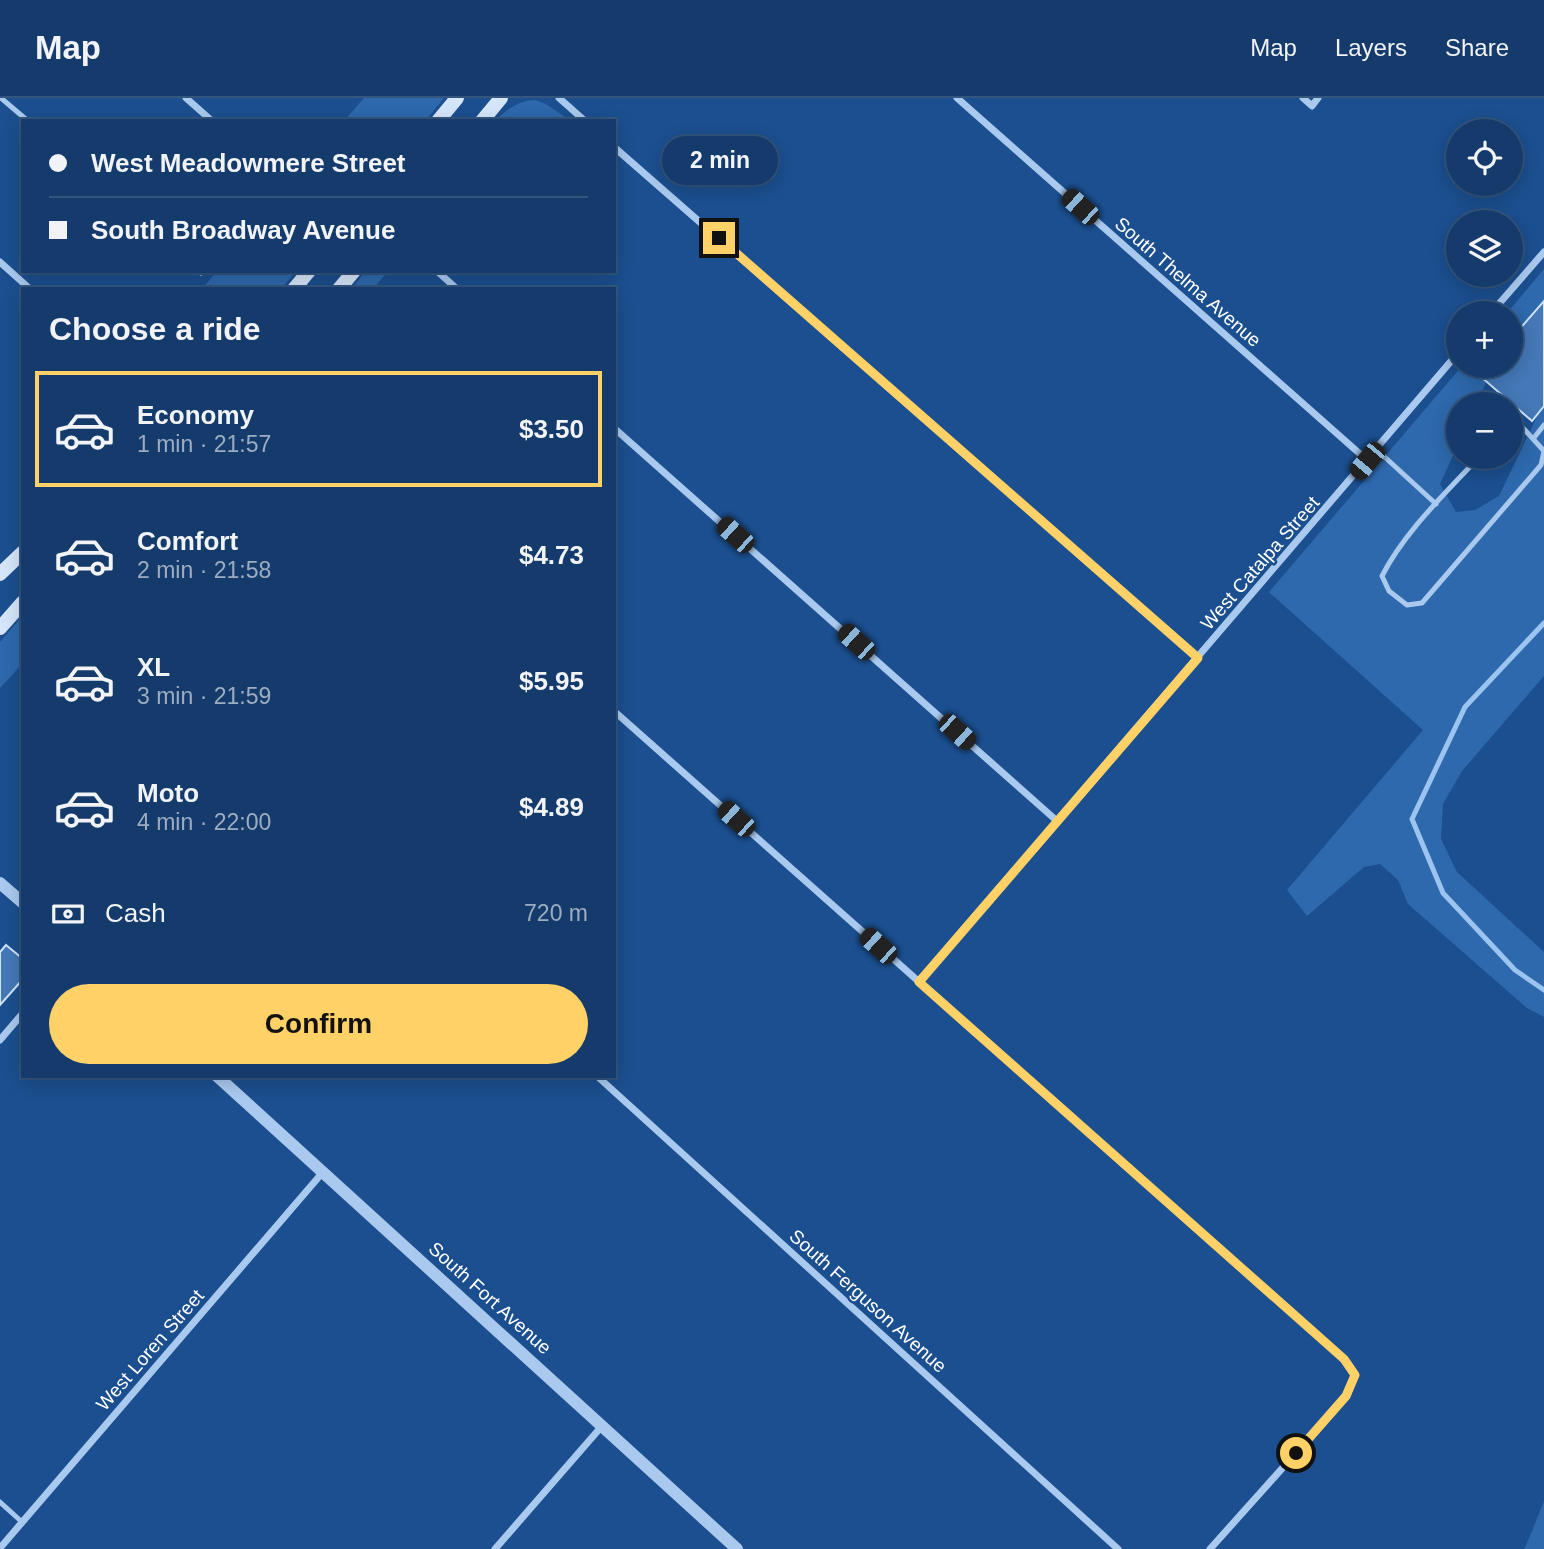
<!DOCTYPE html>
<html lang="en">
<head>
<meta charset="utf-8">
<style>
  body { margin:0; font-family:Helvetica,sans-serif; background:#1d4271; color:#f1f3f6; height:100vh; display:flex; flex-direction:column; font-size:26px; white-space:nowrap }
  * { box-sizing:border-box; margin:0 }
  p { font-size:23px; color:#9dadc1 }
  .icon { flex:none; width:38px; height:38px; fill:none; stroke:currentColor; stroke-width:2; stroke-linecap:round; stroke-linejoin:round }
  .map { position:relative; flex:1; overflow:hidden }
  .drawer { position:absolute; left:21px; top:189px; width:595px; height:791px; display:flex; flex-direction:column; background:#143b6b; border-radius:0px; box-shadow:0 4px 18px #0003,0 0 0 2px #33557e }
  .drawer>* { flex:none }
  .banner { position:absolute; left:21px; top:21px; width:595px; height:154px; border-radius:0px; box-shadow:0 4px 18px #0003,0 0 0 2px #33557e; display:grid; align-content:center; height:154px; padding:0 28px; background:#143b6b }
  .controls { position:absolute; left:1446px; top:21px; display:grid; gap:14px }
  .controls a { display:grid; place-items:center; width:77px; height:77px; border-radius:50%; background:#143b6b; box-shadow:0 4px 18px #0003,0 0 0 2px #33557e; font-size:35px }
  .end { position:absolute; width:32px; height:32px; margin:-16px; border:9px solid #ffd166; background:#111; box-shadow:0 0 0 4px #111 }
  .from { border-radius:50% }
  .bubble { position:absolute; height:49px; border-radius:24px; background:#143b6b; box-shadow:0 4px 18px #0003,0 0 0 2px #33557e; font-size:23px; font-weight:600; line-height:49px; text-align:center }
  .car { position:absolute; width:21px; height:42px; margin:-21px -10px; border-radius:9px; box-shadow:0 0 5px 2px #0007; background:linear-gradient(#222 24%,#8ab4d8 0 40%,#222 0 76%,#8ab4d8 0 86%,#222 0) }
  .banner b { display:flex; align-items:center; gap:24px; height:66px; font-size:26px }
  .banner b+b { border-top:2px solid #33557e }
  .banner i { width:18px; height:18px; background:#f1f3f6 }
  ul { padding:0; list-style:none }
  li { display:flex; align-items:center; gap:21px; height:116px; margin:0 14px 10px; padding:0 14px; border:4px solid transparent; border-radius:0px }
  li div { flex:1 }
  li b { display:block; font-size:26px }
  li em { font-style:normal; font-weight:600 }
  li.current { border-color:#ffd166 }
  li>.icon { width:63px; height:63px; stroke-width:1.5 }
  h2 { padding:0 28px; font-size:32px; line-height:84px }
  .pay { display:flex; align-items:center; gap:18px; height:77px; padding:0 28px; font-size:26px }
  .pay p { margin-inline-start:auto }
  .button { display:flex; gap:14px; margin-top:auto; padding:14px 28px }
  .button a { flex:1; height:80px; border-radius:42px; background:#ffd166; color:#111; font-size:28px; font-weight:600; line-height:80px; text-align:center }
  header { display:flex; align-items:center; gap:42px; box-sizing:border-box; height:98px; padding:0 35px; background:#143b6b; border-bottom:2px solid #33557e }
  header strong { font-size:33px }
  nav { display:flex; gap:38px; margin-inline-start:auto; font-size:24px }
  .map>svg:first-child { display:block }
</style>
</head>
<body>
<header>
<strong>Map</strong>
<nav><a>Map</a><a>Layers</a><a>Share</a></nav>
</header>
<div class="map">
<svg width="1544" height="1451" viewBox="0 0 1544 1451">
  <rect width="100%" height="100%" fill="#1b4f8f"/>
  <!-- green -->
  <path fill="#2e69ad" d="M364,0H444L425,23H344Z
    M535,2L546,6L565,19L561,23H495C508,11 517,3 535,2Z
    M1544,171V214L1510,250V215H1507Z
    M217,173H296L281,191H202Z
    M366,173H388L373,191H351Z
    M1462,268H1494L1476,306H1458V347L1440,386L1456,414L1475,412L1499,398L1544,304V578L1462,673L1443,706L1441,741L1457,774L1544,854V919L1527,910L1408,806L1398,782L1380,766L1364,769L1307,818L1287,792L1423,632L1269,494Z
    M23,517V565L0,590V544Z
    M1544,1403V1451H1524L1527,1445Z"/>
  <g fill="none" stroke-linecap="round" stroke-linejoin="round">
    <!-- stream -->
    <path stroke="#9cc4f0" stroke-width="5" d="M1544,525L1465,609L1412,721L1443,795L1515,872L1544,892"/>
  </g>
  <!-- building -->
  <path fill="#4478b7" stroke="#cfe3fa" stroke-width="2" d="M1544,203V308L1532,323L1480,278L1489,268H1510V242Z
    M6,847L23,861V881L0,907V854Z"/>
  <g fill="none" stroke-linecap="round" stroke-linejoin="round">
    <!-- service -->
    <path stroke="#a9c9ee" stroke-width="5" d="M1,0L28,23
      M199,173L201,175
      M1533,341L1544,327
      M1377,352L1436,406
      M1479,359C1445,396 1405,433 1382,478L1389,493L1407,507L1422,505L1541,367L1544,353L1523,330H1510
      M0,1404L22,1424"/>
    <!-- minor -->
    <path stroke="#a9c9ee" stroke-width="7" d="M186,0L212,23
      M559,0L585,23
      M957,0L1368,363
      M1303,0L1312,8L1318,0
      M614,49L1198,560
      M0,164L30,191
      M437,173L457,191
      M1491,215L1544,154
      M614,330L1057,723
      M614,613L1344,1261L1355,1277L1347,1298L1210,1451
      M919,884L1458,255
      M0,942L23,915
      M597,978L1118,1451
      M0,1450L323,1074
      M495,1451L602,1328"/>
    <!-- tertiary -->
    <path stroke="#a9c9ee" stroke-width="12" d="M0,785L23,805
      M217,978L737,1451"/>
    <!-- secondary -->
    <path stroke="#d6e6fa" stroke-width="14" d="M438,23L457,0
      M482,23L501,0
      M294,191L309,173
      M339,191L354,173
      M0,476L23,454
      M0,530L23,504"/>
  </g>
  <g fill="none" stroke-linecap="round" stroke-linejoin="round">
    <!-- route -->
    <path stroke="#ffd166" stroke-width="9" d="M719,140L1198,560L919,884L1344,1261L1355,1277L1346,1298L1296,1355"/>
  </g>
  <g text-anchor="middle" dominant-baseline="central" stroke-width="5" stroke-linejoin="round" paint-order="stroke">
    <!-- street labels -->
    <g font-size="19" fill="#fff" stroke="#1b4f8f">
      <text transform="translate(1188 184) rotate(41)">South Thelma Avenue</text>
      <text transform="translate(1260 465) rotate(-49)">West Catalpa Street</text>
      <text transform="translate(490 1200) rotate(42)">South Fort Avenue</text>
      <text transform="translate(868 1203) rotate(42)">South Ferguson Avenue</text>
      <text transform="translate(150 1252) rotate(-49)">West Loren Street</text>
    </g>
  </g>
</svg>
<div class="controls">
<a><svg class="icon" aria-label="locate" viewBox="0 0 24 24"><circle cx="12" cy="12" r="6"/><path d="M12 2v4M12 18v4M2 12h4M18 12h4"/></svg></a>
<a><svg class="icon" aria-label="layers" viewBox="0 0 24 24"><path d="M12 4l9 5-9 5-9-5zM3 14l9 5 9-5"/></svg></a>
<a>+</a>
<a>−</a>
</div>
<i class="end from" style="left:1296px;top:1355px"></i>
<i class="end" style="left:719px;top:140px"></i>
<div class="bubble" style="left:662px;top:38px;width:116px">2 min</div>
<i class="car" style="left:1080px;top:109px;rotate:312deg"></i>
<i class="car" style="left:1367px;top:363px;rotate:220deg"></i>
<i class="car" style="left:735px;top:437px;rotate:312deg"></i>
<i class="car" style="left:856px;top:544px;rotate:312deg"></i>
<i class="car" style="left:957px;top:634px;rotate:132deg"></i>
<i class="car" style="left:736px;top:721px;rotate:312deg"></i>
<i class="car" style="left:878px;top:848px;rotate:312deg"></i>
<div class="banner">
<b><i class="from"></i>West Meadowmere Street</b>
<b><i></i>South Broadway Avenue</b>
</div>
<section class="drawer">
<h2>Choose a ride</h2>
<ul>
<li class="current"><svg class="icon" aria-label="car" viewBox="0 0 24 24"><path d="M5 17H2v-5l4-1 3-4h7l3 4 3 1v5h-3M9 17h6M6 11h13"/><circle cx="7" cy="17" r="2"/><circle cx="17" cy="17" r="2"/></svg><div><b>Economy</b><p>1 min · 21:57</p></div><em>$3.50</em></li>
<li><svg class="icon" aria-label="car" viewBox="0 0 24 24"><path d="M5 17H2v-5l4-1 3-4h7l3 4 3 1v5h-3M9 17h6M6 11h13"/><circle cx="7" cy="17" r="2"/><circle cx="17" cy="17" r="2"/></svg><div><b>Comfort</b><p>2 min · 21:58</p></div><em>$4.73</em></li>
<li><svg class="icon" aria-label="car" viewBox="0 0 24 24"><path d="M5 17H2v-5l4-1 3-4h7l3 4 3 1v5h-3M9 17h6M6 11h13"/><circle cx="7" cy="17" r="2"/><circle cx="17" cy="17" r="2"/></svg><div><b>XL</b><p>3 min · 21:59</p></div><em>$5.95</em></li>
<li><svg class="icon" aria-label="car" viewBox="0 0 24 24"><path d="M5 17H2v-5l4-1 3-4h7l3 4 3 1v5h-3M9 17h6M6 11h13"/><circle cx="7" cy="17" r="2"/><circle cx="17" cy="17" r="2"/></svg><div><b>Moto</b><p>4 min · 22:00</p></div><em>$4.89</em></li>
</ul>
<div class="pay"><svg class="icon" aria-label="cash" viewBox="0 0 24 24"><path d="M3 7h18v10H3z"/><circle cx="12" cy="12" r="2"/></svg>Cash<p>720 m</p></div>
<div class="button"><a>Confirm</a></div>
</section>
</div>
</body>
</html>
